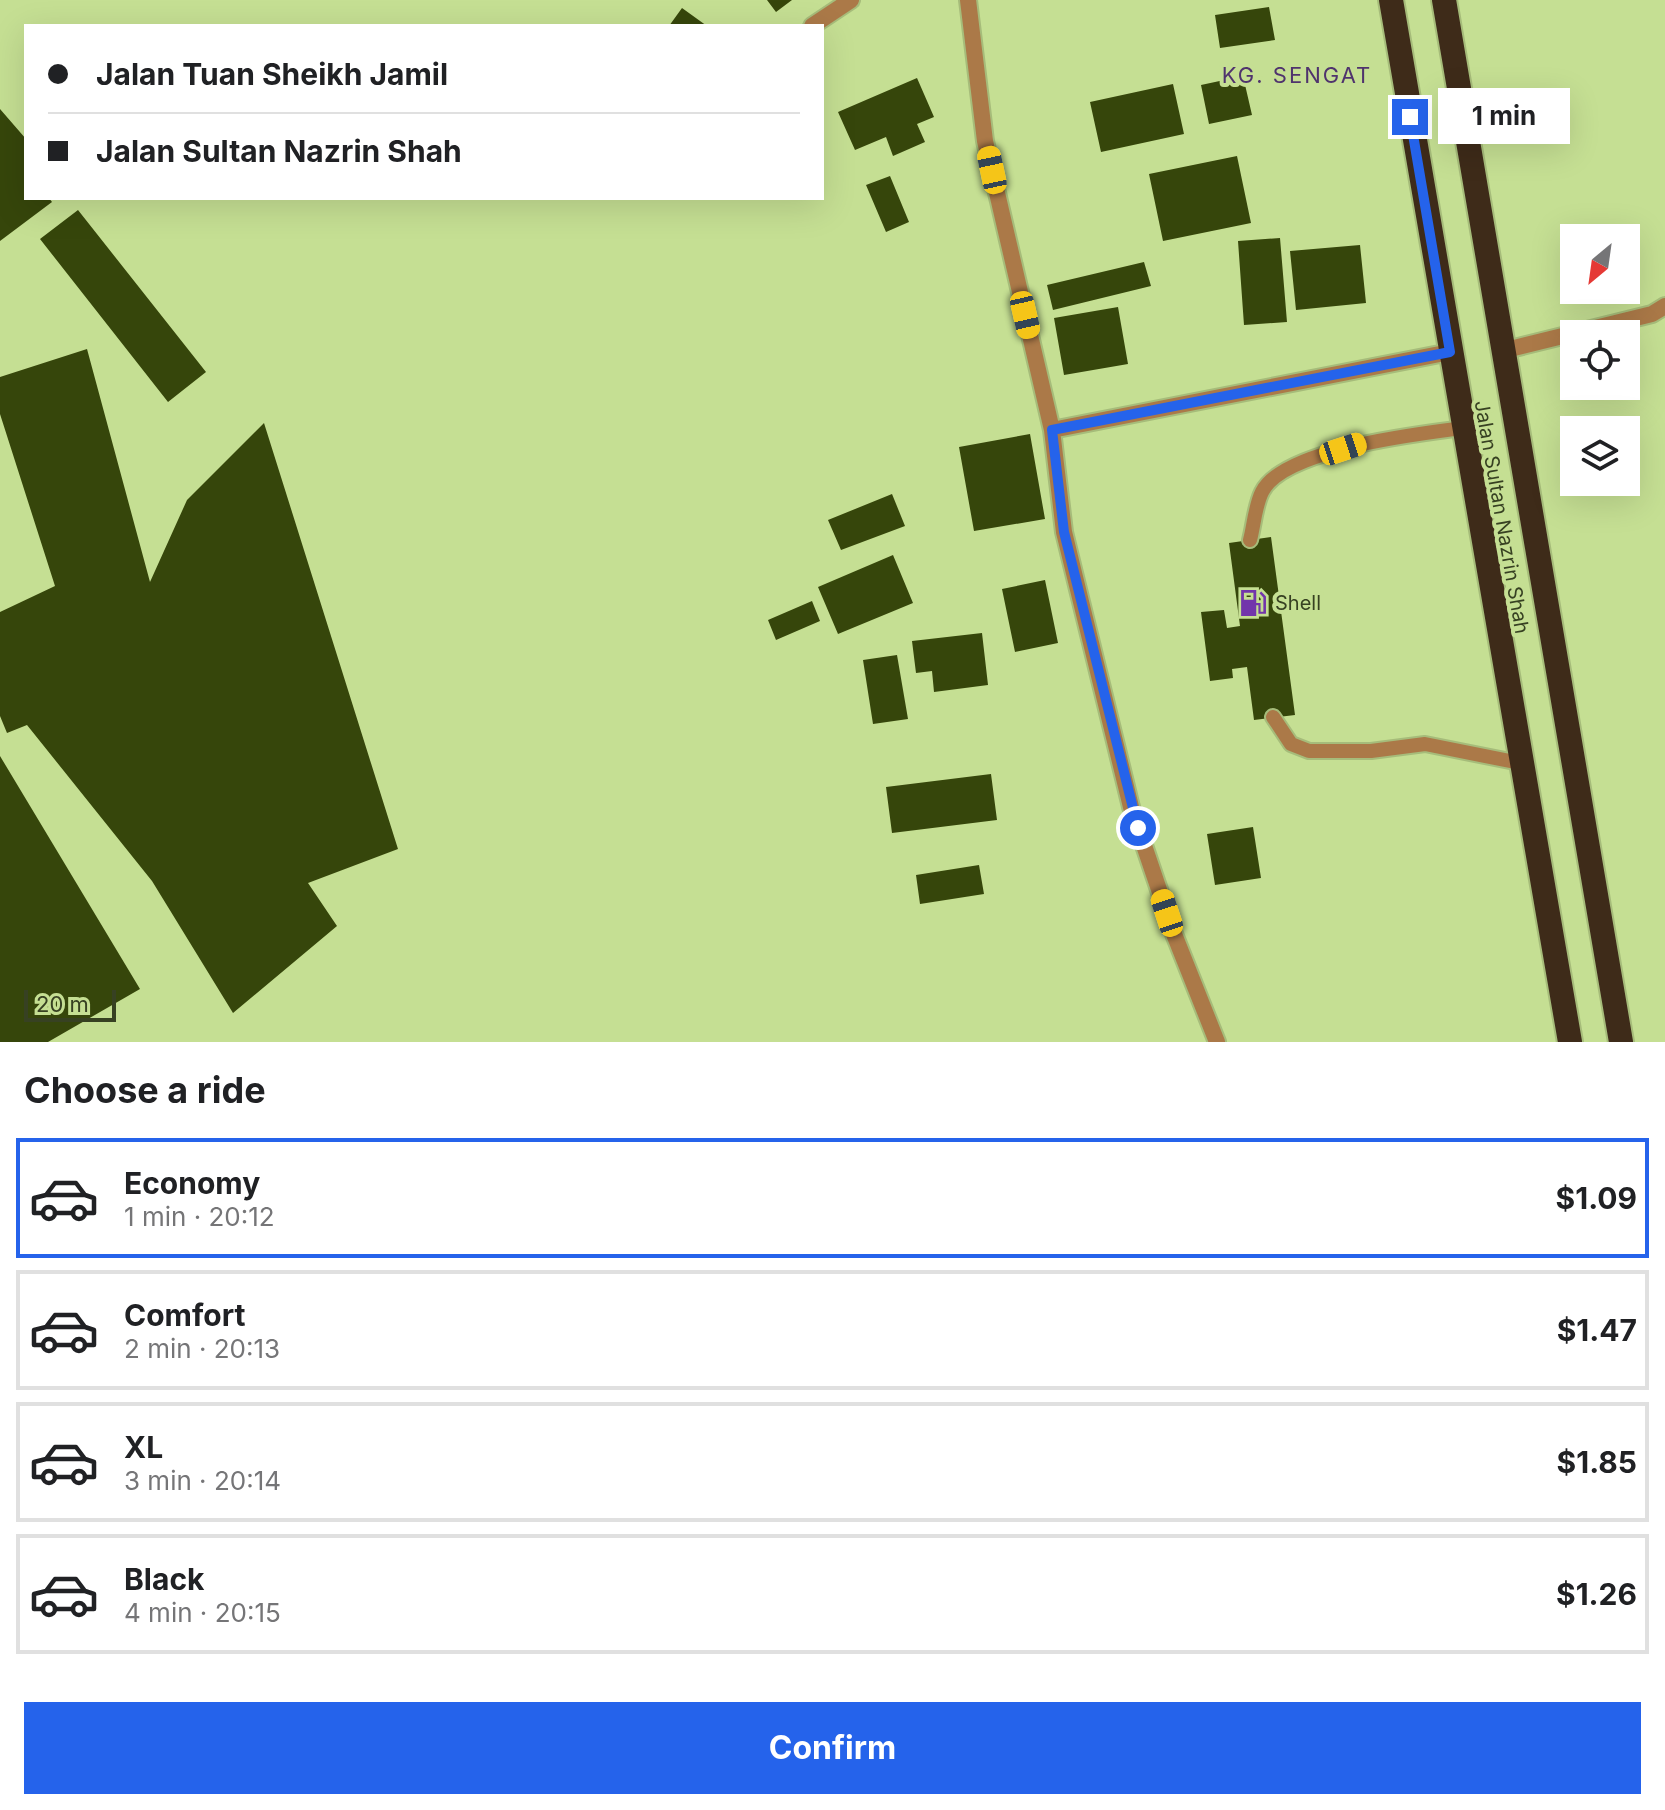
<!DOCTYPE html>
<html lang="en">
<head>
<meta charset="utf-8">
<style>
  body { margin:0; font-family:Inter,sans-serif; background:#f2f2f2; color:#202124; height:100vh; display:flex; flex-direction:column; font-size:30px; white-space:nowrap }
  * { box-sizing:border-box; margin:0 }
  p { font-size:26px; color:#757577 }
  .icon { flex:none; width:44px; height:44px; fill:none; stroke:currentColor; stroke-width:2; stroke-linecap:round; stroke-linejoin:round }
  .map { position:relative; height:1042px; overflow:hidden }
  .details { display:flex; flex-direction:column; background:#fff; flex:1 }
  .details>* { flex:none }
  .top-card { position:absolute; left:24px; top:24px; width:800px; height:176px; border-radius:0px; box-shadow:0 8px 32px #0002; display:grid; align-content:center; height:176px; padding:0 24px; background:#fff }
  .needle { width:52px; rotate:209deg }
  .tools { position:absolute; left:1560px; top:224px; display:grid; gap:16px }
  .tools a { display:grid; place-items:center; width:80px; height:80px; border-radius:0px; background:#fff; box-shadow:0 8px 32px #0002; font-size:40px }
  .scale { position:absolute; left:24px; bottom:20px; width:92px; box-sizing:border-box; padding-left:8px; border:4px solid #374122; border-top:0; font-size:22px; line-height:28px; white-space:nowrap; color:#374122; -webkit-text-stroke:6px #c5df93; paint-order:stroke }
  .end { position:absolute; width:36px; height:36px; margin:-18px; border:10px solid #2563eb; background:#fff; box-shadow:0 0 0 4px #fff }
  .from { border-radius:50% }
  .bubble { position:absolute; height:56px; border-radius:0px; background:#fff; box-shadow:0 8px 32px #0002; font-size:26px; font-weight:700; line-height:56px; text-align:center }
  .car { position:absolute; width:24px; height:48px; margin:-24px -12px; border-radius:10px; box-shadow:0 0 6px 2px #0007; background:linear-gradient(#f5c518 24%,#345 0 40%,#f5c518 0 76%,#345 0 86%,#f5c518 0) }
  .top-card b { display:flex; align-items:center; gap:28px; height:76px; font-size:30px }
  .top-card b+b { border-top:2px solid #e0e0e0 }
  .top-card i { width:20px; height:20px; background:#202124 }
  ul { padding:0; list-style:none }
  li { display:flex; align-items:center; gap:24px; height:120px; margin:0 16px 12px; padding:0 8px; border:4px solid #e0e0e0; border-radius:0px }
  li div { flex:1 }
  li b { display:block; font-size:30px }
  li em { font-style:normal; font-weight:700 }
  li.active { border-color:#2563eb }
  li>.icon { width:72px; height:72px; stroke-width:1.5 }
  h2 { padding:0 24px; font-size:36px; line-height:96px }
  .button { display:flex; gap:16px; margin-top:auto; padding:16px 24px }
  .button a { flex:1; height:92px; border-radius:0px; background:#2563eb; color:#fff; font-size:32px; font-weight:700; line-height:92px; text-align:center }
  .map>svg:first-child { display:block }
</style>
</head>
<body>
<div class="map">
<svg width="1665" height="1042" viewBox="0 0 1665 1042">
  <rect width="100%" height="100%" fill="#c5df93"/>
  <!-- building -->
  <path fill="#36460b" d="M767,0H792L776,12Z
    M1269,7L1275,40L1220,48L1215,15Z
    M682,8L707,26H669Z
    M1243,76L1252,115L1209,124L1201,85Z
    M917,78L934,117L917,124L925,142L893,156L886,137L855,150L838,112Z
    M1173,84L1184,134L1101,152L1090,102Z
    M0,109L26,139V198H49L52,202L0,241Z
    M1237,156L1251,223L1163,241L1149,174Z
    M890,176L909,222L886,232L866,185Z
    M78,210L206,372L168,402L40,239Z
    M1280,238L1287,322L1244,325L1238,241Z
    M1360,245L1366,303L1296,310L1290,251Z
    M1144,262L1151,286L1053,310L1047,285Z
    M1118,307L1128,364L1064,375L1054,318Z
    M87,349L150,582L187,500L264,423L398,849L308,883L337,926L233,1013L152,881L27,725L7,733L0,716V612L55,586L0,414V377Z
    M1030,434L1045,519L974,531L959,447Z
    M892,494L905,526L841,550L828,520Z
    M1271,537L1295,715L1254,720L1247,667L1232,669L1233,678L1210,681L1201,612L1224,610L1227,628L1240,626L1229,543Z
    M893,555L913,603L838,634L818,587Z
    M1045,580L1058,643L1015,652L1002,589Z
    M812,601L820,621L776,640L768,620Z
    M982,633L988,685L934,692L932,671L916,673L912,641Z
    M897,655L908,719L873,724L863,660Z
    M0,756L140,989L48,1042H0Z
    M991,774L997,820L892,833L886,787Z
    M1253,827L1261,878L1215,885L1207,834Z
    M979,865L984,894L920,904L916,875Z"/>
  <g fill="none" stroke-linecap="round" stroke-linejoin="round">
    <!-- lane casing -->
    <g stroke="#a6bc7a" stroke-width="18">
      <path id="lane" d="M1250,540C1254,525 1255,506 1262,492C1283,449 1418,434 1463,428
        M1273,717L1291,744L1309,751H1371L1425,744L1520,763"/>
    </g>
    <!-- street casing -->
    <g stroke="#a6bc7a" stroke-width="20">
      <path id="street" d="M968,0L985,141L1052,430L1064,532L1131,807L1174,934L1217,1042
        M812,26L851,0
        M1502,351L1652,314L1665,306
        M1052,430L1450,352"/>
    </g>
    <!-- highway casing -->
    <g stroke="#a6bc7a" stroke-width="28">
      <path id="highway" d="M1391,0L1570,1042
        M1444,0L1621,1042"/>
    </g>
    <!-- lane -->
    <use href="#lane" stroke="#ab7948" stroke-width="14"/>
    <!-- street -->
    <use href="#street" stroke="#ab7948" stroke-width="16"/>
    <!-- highway -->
    <use href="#highway" stroke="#3e2b19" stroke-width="24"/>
  </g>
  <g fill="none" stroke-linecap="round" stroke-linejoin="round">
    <!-- route -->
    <path stroke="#2563eb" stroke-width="10" d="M1138,828L1064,532L1052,430L1450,352L1410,117"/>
  </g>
  <!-- icons -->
  <defs>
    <g id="fuel-bare" transform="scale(2.16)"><path d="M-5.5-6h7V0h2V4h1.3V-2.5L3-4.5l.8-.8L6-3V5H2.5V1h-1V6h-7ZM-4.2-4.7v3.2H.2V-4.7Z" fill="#7235ab" stroke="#c5df93" stroke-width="2.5" paint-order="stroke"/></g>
  </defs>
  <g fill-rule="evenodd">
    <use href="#fuel-bare" x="1253" y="603"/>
  </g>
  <g text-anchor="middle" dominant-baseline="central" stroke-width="8" stroke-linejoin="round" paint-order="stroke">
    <!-- street labels -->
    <g font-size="20" fill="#374122" stroke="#c5df93">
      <text transform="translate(1502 517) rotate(80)">Jalan Sultan Nazrin Shah</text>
    </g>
    <!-- poi labels -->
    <g font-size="20" fill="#374122" stroke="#c5df93" text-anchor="start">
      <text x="1275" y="603">Shell</text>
    </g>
    <!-- neighbourhood labels -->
    <g font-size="22" letter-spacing="2" fill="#4f336d" stroke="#c5df93">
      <text x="1297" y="75">KG. SENGAT</text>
    </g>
  </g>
</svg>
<div class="tools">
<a><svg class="needle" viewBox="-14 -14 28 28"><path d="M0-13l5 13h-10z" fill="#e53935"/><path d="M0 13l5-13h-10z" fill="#757577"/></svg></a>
<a><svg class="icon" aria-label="locate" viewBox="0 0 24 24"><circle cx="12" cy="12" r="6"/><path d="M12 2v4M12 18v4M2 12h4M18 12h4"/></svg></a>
<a><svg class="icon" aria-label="layers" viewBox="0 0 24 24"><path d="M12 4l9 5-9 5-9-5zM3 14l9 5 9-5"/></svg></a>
</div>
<div class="scale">20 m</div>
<i class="end from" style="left:1138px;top:828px"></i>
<i class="end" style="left:1410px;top:117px"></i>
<div class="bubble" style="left:1438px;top:88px;width:132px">1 min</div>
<i class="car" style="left:992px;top:170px;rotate:348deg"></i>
<i class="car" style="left:1025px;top:315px;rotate:167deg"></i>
<i class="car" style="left:1343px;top:449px;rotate:72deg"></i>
<i class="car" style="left:1167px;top:913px;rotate:342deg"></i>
<div class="top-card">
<b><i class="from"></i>Jalan Tuan Sheikh Jamil</b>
<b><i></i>Jalan Sultan Nazrin Shah</b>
</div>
</div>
<section class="details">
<h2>Choose a ride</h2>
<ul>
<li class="active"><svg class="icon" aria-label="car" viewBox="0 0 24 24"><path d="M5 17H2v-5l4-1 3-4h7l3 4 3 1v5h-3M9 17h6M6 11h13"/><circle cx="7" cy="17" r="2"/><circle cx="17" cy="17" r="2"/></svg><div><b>Economy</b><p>1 min · 20:12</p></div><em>$1.09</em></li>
<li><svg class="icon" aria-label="car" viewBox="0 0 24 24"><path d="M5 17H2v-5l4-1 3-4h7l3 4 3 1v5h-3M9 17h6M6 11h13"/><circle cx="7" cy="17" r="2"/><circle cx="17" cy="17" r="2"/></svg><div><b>Comfort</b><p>2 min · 20:13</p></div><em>$1.47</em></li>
<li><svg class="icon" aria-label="car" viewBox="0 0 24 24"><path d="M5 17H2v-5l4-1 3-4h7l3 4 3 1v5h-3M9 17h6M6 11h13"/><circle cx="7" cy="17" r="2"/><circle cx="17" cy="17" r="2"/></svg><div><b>XL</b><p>3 min · 20:14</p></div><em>$1.85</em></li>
<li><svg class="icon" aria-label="car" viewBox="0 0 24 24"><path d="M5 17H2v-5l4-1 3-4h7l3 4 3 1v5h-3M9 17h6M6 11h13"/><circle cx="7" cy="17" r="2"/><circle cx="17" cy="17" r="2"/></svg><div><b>Black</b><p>4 min · 20:15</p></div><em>$1.26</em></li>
</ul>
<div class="button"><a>Confirm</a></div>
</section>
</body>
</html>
